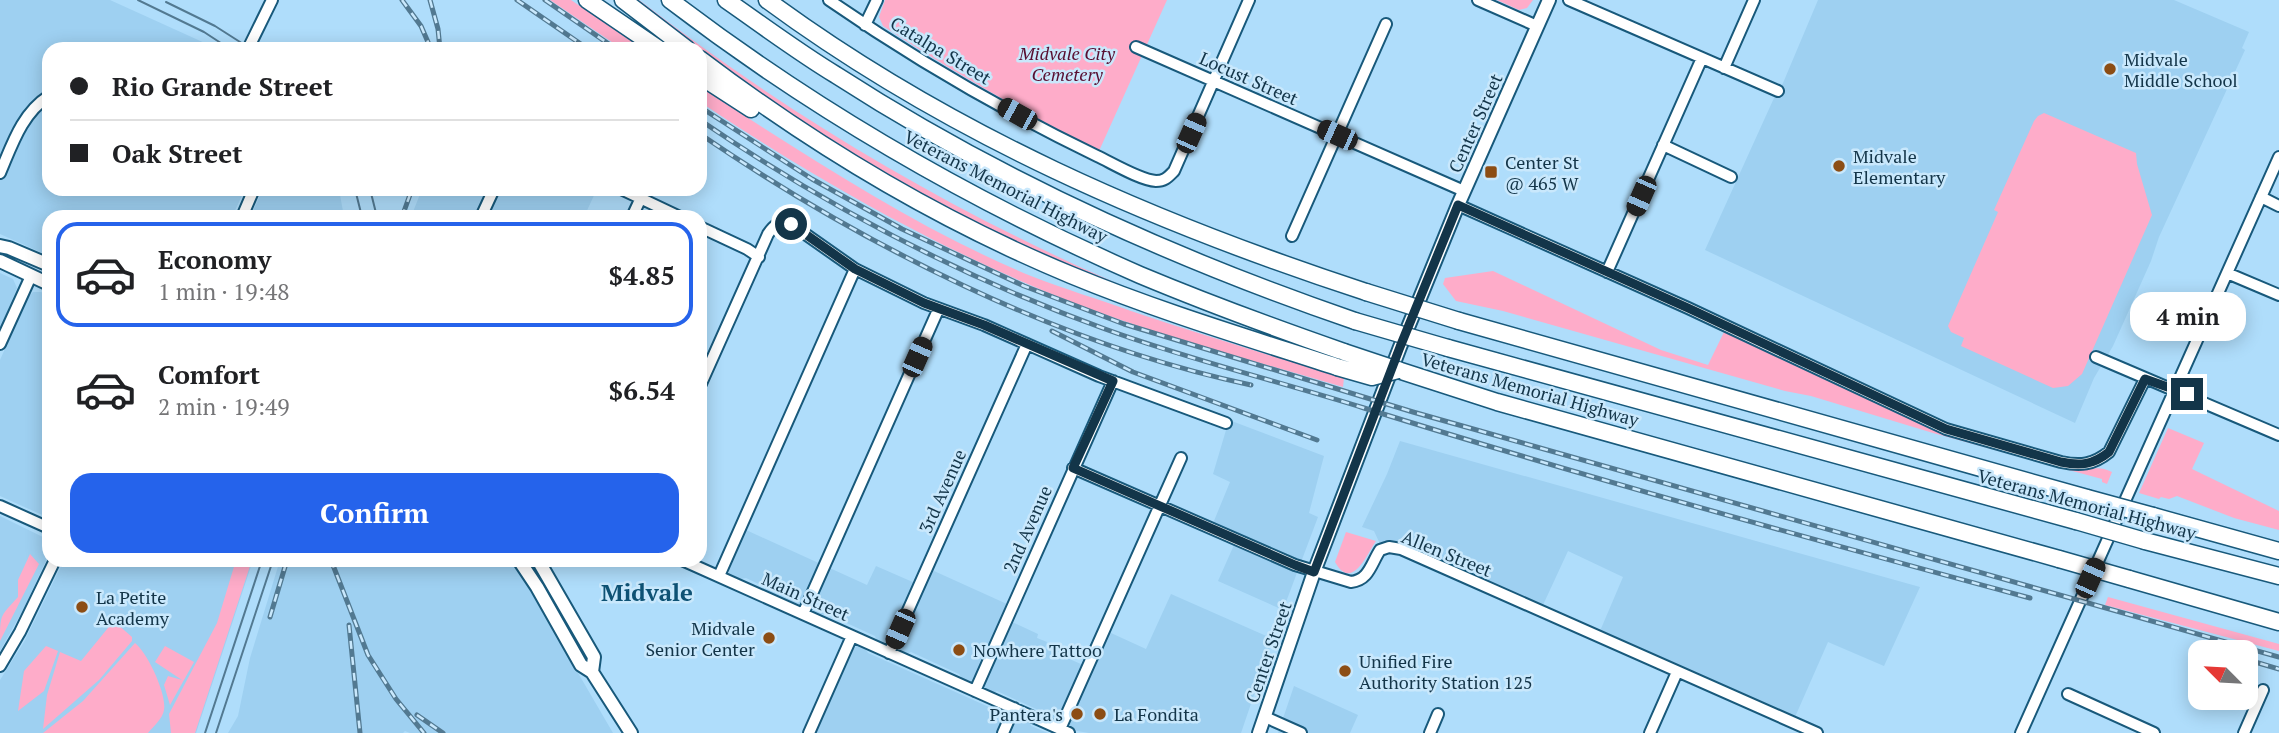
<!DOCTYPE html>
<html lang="en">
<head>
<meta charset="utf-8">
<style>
  body { margin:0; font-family:"PT Serif",serif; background:#f6f6f6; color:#202124; height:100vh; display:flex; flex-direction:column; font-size:26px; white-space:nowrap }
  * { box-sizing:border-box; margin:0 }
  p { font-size:23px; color:#757577 }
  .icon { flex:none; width:38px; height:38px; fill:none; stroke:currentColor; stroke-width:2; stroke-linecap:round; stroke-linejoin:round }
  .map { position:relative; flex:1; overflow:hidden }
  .side { position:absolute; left:42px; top:210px; width:665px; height:357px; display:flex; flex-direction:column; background:#fff; border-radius:21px; box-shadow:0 4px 18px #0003 }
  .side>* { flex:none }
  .guide { position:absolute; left:42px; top:42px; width:665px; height:154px; border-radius:21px; box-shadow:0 4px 18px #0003; display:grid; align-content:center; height:154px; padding:0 28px; background:#fff }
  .needle { width:46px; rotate:294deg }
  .controls { position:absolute; left:2188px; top:640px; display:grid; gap:14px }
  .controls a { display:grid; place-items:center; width:70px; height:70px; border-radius:14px; background:#fff; box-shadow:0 4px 18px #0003; font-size:35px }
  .end { position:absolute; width:32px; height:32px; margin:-16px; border:9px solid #133549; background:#fff; box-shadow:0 0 0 4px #fff }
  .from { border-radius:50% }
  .bubble { position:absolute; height:49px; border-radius:21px; background:#fff; box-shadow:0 4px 18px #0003; font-size:23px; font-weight:600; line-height:49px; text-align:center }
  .car { position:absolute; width:21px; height:42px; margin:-21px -10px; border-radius:9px; box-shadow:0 0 5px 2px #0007; background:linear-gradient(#222 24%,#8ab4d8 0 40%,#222 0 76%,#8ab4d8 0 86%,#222 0) }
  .guide b { display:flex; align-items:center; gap:24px; height:66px; font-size:26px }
  .guide b+b { border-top:2px solid #e0e0e0 }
  .guide i { width:18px; height:18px; background:#202124 }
  ul { padding:12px 0 0; list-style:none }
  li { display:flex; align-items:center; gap:21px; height:105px; margin:0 14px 10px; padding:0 14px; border:4px solid transparent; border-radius:21px }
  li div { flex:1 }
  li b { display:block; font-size:26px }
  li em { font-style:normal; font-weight:600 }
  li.current { border-color:#2563eb }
  li>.icon { width:63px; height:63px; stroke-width:1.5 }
  .button { display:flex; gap:14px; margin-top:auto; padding:14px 28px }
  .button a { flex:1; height:80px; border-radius:21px; background:#2563eb; color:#fff; font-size:28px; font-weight:600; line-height:80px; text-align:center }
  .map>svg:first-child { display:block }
</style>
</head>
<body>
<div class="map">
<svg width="2279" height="733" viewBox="0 0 2279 733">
  <rect width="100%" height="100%" fill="#afddfb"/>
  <!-- built -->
  <path fill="#9ed0f1" d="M0,0H110L218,49H49V189H245L232,217H49V256L0,234Z
    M1818,0H2174L2249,32L2242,48L2245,50L2159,237L2151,261L2113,346L2094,378L2075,423L1705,250L1774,98L1783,83Z
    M263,189H339L344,217H250Z
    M422,189H597L584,217H411Z
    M0,273L13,279L17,288L0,329Z
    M33,292H41L49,295V518L0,496V360L28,297Z
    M1229,420L1324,456L1309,513L1318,517L1283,610L1218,581L1234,545L1209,533L1230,482L1213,474Z
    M1400,441L1920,587L1884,666L1828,642L1795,717L1600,631L1623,577L1568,551L1543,605L1406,544L1393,541L1380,544L1374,531L1362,527L1387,474Z
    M0,516L49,540V554L24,608L0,651Z
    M746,530L867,585L876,566L915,583L923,566L1018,609L1012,622L1038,634L1037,638L1047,642L1045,648L1083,665L1100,628L1146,649L1171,594L1273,639L1241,733H1089L1077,731L1047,718L1045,713L997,691L993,693L963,680L959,674L911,652L907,654L877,641L875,636L827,614L819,615L766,591L765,587L746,578L740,579L732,576L729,574V567Z
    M64,560H253L196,733H0V680L24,642Z
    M280,560H510L528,587L613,733H410L405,731L403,733H228L238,716L250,658Z
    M860,645L864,647L868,653L989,707L994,705L1029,721L1031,726L1048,733H813L851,649Z
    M1294,686L1358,715L1350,733H1278Z"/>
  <!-- green -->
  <path fill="#feacc9" d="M550,0H571L643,49H622Z
    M636,0H639C797,122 969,222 1153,299L1152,301L993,235L841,151L700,53V49H695Z
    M885,0H1167L1099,151C1025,113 953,72 883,26L879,17Z
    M1497,0H1533L1527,8L1519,10Z
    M700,87C804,154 917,229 1031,276C1064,289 1098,299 1131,311C1202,335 1273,356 1344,378L1343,387C1249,359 1154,335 1064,299C936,248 814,178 700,102Z
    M2044,113L2136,153L2137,164L2152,215L2082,374L2068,386L2053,388L1961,346L1964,338L1951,332L1948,326L1998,212L1994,210L2034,121L2038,116Z
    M1493,271L1661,350L1708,365L1724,332L1945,434L2074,470C2091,472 2095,464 2112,472L2107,484L2102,482V479L1933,433L1811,396L1785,391L1503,311L1456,301L1443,284L1445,278Z
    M2168,428L2204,443L2192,469L2279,511V530L2234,518L2177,496L2169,499L2161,497L2159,499L2139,493Z
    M1346,532L1376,541C1367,554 1352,592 1335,562Z
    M30,554L39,564L0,641C0,613 1,616 18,597V580Z
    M236,560H252L195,733H171L169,714L217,623Z
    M2108,597L2279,644V651L2105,605Z
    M112,623H116L132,637V641L99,680L43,729L47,695L60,652L81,661Z
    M135,643C147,652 167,694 164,710C163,718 153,727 148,733H43L83,701Z
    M46,646L58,651L44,691L18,711L24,671Z
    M165,646L194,662L170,705L164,685L168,676L182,680L155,662Z"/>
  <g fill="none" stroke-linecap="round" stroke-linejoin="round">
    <!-- minor casing -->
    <g stroke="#18597b" stroke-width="14">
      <path id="minor" d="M829,0C914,59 1004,111 1097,156C1112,163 1140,180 1156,181C1165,181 1168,177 1174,171L1249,0
        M1478,0L1537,26
        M1569,0L1778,91
        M865,25L877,0
        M1136,47L1464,191
        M248,49L272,0
        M1724,68L1754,0
        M1663,145L1731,177
        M0,173C12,145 22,113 49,96
        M621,189L680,217
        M2261,197L2279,206
        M1458,205L1688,308L1946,429L2061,462C2080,466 2093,465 2109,452L2145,379
        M242,217L254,189
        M481,217L494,189
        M632,217L645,189
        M700,227L747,249L759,257
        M1292,236L1386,24
        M1607,272L1702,58
        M2227,273L2279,295
        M0,344L31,276
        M2096,357L2279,435
        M700,386L768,234C774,225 779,221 791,224L855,269L924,303L984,325L1099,376L1226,423
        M1073,468L1295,565L1351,582C1369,580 1371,564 1380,550L1389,547L1401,549L1817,733
        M0,506L49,528
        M682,560L1069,733
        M719,576L855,269
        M803,614L938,310
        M889,653L1027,344
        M0,666L20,632L55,560
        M975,691L1113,381
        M2068,694L2154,733
        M1265,717L1301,733
        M1060,729L1181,458
        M809,733L852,636
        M1003,733L1014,708
        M1430,733L1438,714
        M1650,733L1677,672
        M2021,733L2279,157
        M2244,733L2263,690"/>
    </g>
    <!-- major casing -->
    <g stroke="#18597b" stroke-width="16">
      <path id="major" d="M0,246L9,248L49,265
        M0,261L49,284
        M519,560L537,587L581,665L592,672L631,733
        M538,560L594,657L592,672
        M1259,733L1314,572L1400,347L1458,205L1549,0"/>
    </g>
    <!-- highway casing -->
    <g stroke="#18597b" stroke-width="19">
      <path id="highway" d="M587,0L659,49
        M623,0L687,49
        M670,0C814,110 973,202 1140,275C1207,303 1275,328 1344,352
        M726,0C762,25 798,52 836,75C997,179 1174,259 1355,321
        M767,0C949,134 1152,222 1366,292
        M700,59C816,147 936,219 1071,275C1158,311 1248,338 1337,367
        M700,76L751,109
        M1459,321L2087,498
        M1448,348L2076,521
        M1398,370L1497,402L2059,559
        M2153,516L2279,551
        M2145,541L2279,576
        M2129,579L2279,622"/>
    </g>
    <!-- minor -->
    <use href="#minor" stroke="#fff" stroke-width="10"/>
    <!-- major -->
    <use href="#major" stroke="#fff" stroke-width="12"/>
    <!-- highway -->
    <use href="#highway" stroke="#fff" stroke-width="16"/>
    <!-- tram -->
    <path stroke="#527991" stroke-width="2" d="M138,0L204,32L230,49
      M166,2L215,26L251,49
      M355,189L362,217
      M370,189L377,217
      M205,733L262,560
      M216,733L273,560"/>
    <!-- rail casing -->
    <g stroke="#527991" stroke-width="5">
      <path id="rail" d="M402,0L421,26L431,49
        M430,0L438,29L440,49
        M517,0L588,49
        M545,0L616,49
        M700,107L812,179L902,229L1024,286L1124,324L1413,412L2279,657
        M700,120C826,206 961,277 1105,329C1190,360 1278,381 1364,408C1585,477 1807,538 2030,598
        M700,134C863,245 1057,344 1251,385
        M402,217L412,189
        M1052,331L1133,372L1317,440
        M331,560L368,655L396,699L424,733
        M270,617L287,560
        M349,625L360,733
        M2195,645L2222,653
        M2245,659L2279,669
        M417,715L443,733"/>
    </g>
    <!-- rail -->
    <use href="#rail" stroke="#c9e8fc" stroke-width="2.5" stroke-dasharray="8" stroke-linecap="butt"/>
    <!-- highway-bridge casing -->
    <g stroke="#18597b" stroke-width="19" stroke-linecap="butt">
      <path id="highway-bridge" d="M1366,292L1459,321
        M1355,321L1448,348
        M1344,352L1398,370
        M1337,367L1372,377L1398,370
        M2087,498L2153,516
        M2076,521L2145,541
        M2059,559L2129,579"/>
    </g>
    <!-- highway-bridge -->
    <use href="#highway-bridge" stroke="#fff" stroke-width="16"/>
  </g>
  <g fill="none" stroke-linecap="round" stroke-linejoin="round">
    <!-- route -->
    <path stroke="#133549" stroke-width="9" d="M791,224L855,269L924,303L984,325L1113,381L1073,468L1295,565L1314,572L1400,347L1458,205L1688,308L1946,429L2061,462C2080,466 2093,465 2109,452L2145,379L2187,394"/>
  </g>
  <!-- markers -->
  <g fill="#8c4d14" stroke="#c9e8fc" stroke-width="2.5">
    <circle cx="2110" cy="69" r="7"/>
    <circle cx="1839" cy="166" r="7"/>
    <rect x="1484" y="165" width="14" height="14" rx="3.5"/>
    <circle cx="82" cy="607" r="7"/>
    <circle cx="769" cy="638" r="7"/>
    <circle cx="959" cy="650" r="7"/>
    <circle cx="1345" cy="671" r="7"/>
    <circle cx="1077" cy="714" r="7"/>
    <circle cx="1100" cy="714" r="7"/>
  </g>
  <g text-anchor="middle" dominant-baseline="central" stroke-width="5" stroke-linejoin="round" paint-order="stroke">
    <!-- street labels -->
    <g font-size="18" fill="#133549" stroke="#c9e8fc">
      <text transform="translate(941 50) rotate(31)">Catalpa Street</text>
      <text transform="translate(1249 78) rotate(24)">Locust Street</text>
      <text transform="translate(1475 123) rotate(-66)">Center Street</text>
      <text transform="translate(1006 186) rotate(27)">Veterans Memorial Highway</text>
      <text transform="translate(1530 389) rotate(16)">Veterans Memorial Highway</text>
      <text transform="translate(942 491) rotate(-66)">3rd Avenue</text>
      <text transform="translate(2087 504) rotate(15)">Veterans Memorial Highway</text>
      <text transform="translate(1027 529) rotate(-66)">2nd Avenue</text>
      <text transform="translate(1447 553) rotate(22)">Allen Street</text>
      <text transform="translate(806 596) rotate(24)">Main Street</text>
      <text transform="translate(1268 652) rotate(-71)">Center Street</text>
    </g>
    <!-- park labels -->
    <g font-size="18" font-style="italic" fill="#580e31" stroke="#c9e8fc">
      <text x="1067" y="53">Midvale City<tspan x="1067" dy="21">Cemetery</tspan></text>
    </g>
    <!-- poi labels -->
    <g font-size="18" fill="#133549" stroke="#c9e8fc" text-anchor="start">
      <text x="2124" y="59">Midvale<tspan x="2124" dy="21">Middle School</tspan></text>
      <text x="1853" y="156">Midvale<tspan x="1853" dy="21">Elementary</tspan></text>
      <text x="1505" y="162">Center St<tspan x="1505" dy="21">@ 465 W</tspan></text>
      <text x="96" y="597">La Petite<tspan x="96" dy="21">Academy</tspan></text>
      <text x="755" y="628" text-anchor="end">Midvale<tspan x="755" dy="21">Senior Center</tspan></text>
      <text x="973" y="650">Nowhere Tattoo</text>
      <text x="1359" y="661">Unified Fire<tspan x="1359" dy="21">Authority Station 125</tspan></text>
      <text x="1063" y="714" text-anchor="end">Pantera's</text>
      <text x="1114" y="714">La Fondita</text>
    </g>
    <!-- district labels -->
    <g font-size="24" font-weight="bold" fill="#0e5274" stroke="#c9e8fc">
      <text x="647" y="592">Midvale</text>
    </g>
  </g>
</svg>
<div class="controls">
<a><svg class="needle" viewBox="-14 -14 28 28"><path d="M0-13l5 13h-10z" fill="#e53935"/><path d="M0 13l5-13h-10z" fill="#757577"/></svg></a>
</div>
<i class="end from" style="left:791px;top:224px"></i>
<i class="end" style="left:2187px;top:394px"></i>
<div class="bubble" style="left:2130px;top:292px;width:116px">4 min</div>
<i class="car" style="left:1017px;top:114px;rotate:299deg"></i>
<i class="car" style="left:1191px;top:133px;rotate:24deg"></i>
<i class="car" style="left:1337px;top:135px;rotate:294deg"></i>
<i class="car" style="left:1641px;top:196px;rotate:204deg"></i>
<i class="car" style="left:917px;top:357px;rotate:24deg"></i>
<i class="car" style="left:2090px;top:578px;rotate:24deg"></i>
<i class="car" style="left:900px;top:629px;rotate:204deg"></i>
<div class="guide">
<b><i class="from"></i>Rio Grande Street</b>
<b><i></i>Oak Street</b>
</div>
<section class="side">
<ul>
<li class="current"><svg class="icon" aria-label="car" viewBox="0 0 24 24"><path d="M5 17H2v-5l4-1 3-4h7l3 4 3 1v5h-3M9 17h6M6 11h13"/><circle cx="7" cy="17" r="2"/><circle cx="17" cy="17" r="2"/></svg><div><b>Economy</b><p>1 min · 19:48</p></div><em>$4.85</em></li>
<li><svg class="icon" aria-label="car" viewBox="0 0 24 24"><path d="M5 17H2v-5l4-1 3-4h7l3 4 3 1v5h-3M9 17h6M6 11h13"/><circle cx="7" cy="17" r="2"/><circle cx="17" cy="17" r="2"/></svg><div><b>Comfort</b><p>2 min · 19:49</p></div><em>$6.54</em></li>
</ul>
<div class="button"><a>Confirm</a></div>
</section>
</div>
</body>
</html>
